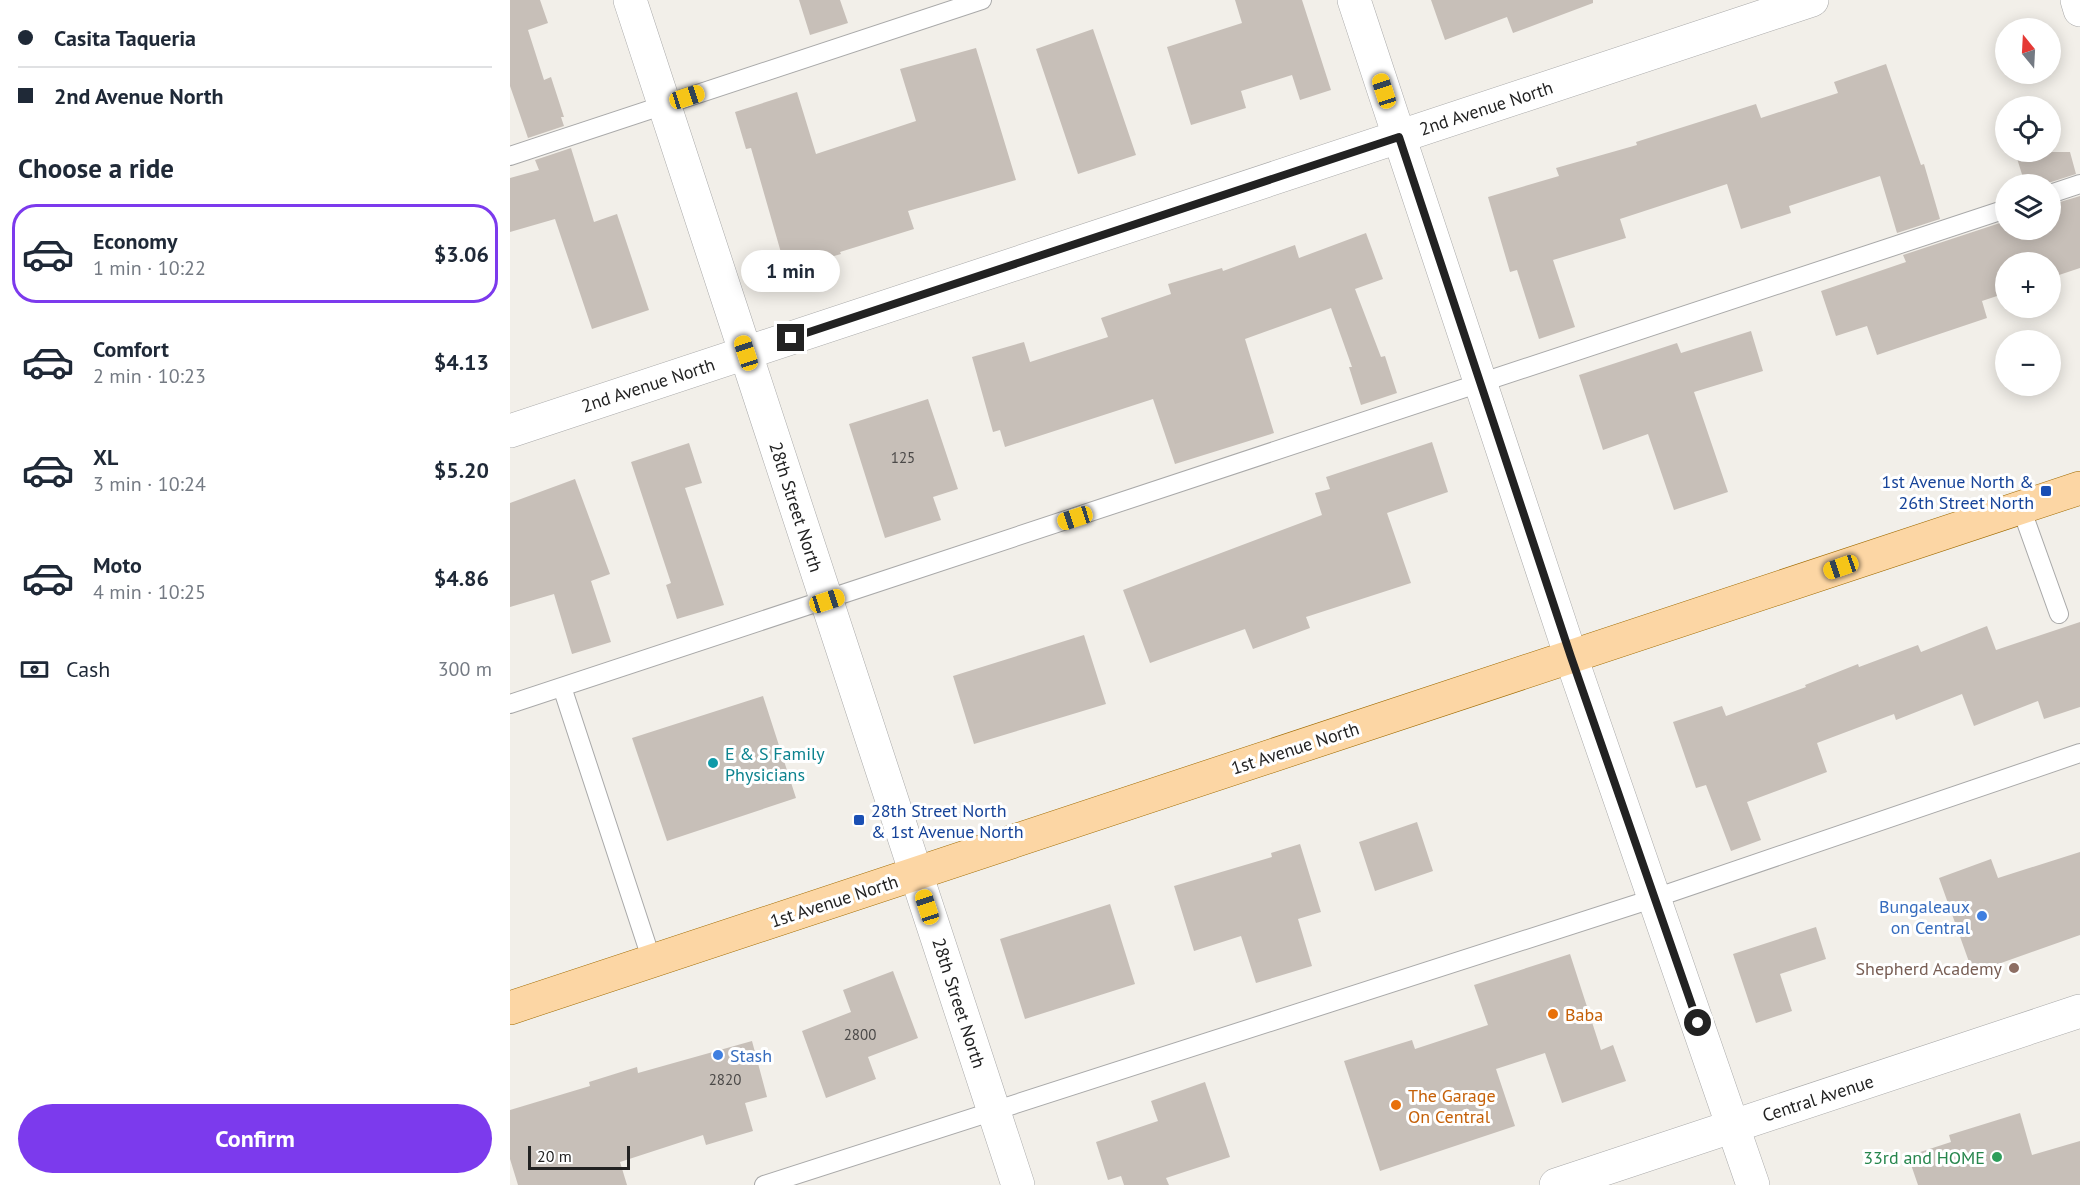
<!DOCTYPE html>
<html lang="en">
<head>
<meta charset="utf-8">
<style>
  body { margin:0; font-family:"PT Sans",sans-serif; background:#f6f6f7; color:#1f2937; height:100vh; display:flex; flex-direction:column; font-size:22px; white-space:nowrap }
  * { box-sizing:border-box; margin:0 }
  p { font-size:20px; color:#747a83 }
  .icon { flex:none; width:33px; height:33px; fill:none; stroke:currentColor; stroke-width:2; stroke-linecap:round; stroke-linejoin:round }
  .map { position:relative; flex:1; overflow:hidden }
  .details { display:flex; flex-direction:column; background:#fff; width:510px }
  .details>* { flex:none }
  .hud { display:grid; align-content:center; height:132px; padding:0 18px; background:#fff }
  .needle { width:39px; rotate:342deg }
  .controls { position:absolute; left:1485px; top:18px; display:grid; gap:12px }
  .controls a { display:grid; place-items:center; width:66px; height:66px; border-radius:50%; background:#fff; box-shadow:0 3px 15px #0003; font-size:30px }
  .scale { position:absolute; left:18px; bottom:15px; width:102px; box-sizing:border-box; padding-left:6px; border:3px solid #222; border-top:0; font-size:16px; line-height:21px; white-space:nowrap; color:#222; -webkit-text-stroke:4px #fff; paint-order:stroke }
  .end { position:absolute; width:27px; height:27px; margin:-14px; border:8px solid #222; background:#fff; box-shadow:0 0 0 3px #fff }
  .from { border-radius:50% }
  .bubble { position:absolute; height:42px; border-radius:21px; background:#fff; box-shadow:0 3px 15px #0003; font-size:20px; font-weight:700; line-height:42px; text-align:center }
  .car { position:absolute; width:18px; height:36px; margin:-18px -9px; border-radius:8px; box-shadow:0 0 4px 2px #0007; background:linear-gradient(#f5c518 24%,#345 0 40%,#f5c518 0 76%,#345 0 86%,#f5c518 0) }
  .hud b { display:flex; align-items:center; gap:21px; height:57px; font-size:22px }
  .hud b+b { border-top:2px solid #e0e1e3 }
  .hud i { width:15px; height:15px; background:#1f2937 }
  ul { padding:0; list-style:none }
  li { display:flex; align-items:center; gap:18px; height:99px; margin:0 12px 9px; padding:0 6px; border:3px solid transparent; border-radius:24px }
  li div { flex:1 }
  li b { display:block; font-size:22px }
  li em { font-style:normal; font-weight:700 }
  li.selected { border-color:#7c3aed }
  li>.icon { width:54px; height:54px; stroke-width:1.5 }
  h2 { padding:0 18px; font-size:27px; line-height:72px }
  .pay { display:flex; align-items:center; gap:15px; height:66px; padding:0 18px; font-size:22px }
  .pay p { margin-inline-start:auto }
  .action { display:flex; gap:12px; margin-top:auto; padding:12px 18px }
  .action a { flex:1; height:69px; border-radius:36px; background:#7c3aed; color:#fff; font-size:24px; font-weight:700; line-height:69px; text-align:center }
  main { display:flex; flex:1; min-height:0 }
  .map>svg:first-child { display:block }
</style>
</head>
<body>
<main>
<section class="details">
<div class="hud">
<b><i class="from"></i>Casita Taqueria</b>
<b><i></i>2nd Avenue North</b>
</div>
<h2>Choose a ride</h2>
<ul>
<li class="selected"><svg class="icon" aria-label="car" viewBox="0 0 24 24"><path d="M5 17H2v-5l4-1 3-4h7l3 4 3 1v5h-3M9 17h6M6 11h13"/><circle cx="7" cy="17" r="2"/><circle cx="17" cy="17" r="2"/></svg><div><b>Economy</b><p>1 min · 10:22</p></div><em>$3.06</em></li>
<li><svg class="icon" aria-label="car" viewBox="0 0 24 24"><path d="M5 17H2v-5l4-1 3-4h7l3 4 3 1v5h-3M9 17h6M6 11h13"/><circle cx="7" cy="17" r="2"/><circle cx="17" cy="17" r="2"/></svg><div><b>Comfort</b><p>2 min · 10:23</p></div><em>$4.13</em></li>
<li><svg class="icon" aria-label="car" viewBox="0 0 24 24"><path d="M5 17H2v-5l4-1 3-4h7l3 4 3 1v5h-3M9 17h6M6 11h13"/><circle cx="7" cy="17" r="2"/><circle cx="17" cy="17" r="2"/></svg><div><b>XL</b><p>3 min · 10:24</p></div><em>$5.20</em></li>
<li><svg class="icon" aria-label="car" viewBox="0 0 24 24"><path d="M5 17H2v-5l4-1 3-4h7l3 4 3 1v5h-3M9 17h6M6 11h13"/><circle cx="7" cy="17" r="2"/><circle cx="17" cy="17" r="2"/></svg><div><b>Moto</b><p>4 min · 10:25</p></div><em>$4.86</em></li>
</ul>
<div class="pay"><svg class="icon" aria-label="cash" viewBox="0 0 24 24"><path d="M3 7h18v10H3z"/><circle cx="12" cy="12" r="2"/></svg>Cash<p>300 m</p></div>
<div class="action"><a>Confirm</a></div>
</section>
<div class="map">
<svg width="1570" height="1185" viewBox="0 0 1570 1185">
  <rect width="100%" height="100%" fill="#f2efe9"/>
  <!-- building -->
  <path fill="#c7bfb8" d="M0,0H30L38,23L18,30L34,80L41,77L54,117H51L54,126L18,138L0,86Z
    M289,0H330L338,23L300,35Z
    M725,0H792L821,90L790,100L782,75L731,91L736,108L681,125L657,47L732,23Z
    M921,0H1083V3L1003,33L997,17L935,40Z
    M583,29L626,155L568,174L526,49Z
    M466,48L506,180L398,211L404,229L330,252L331,254L276,270L241,148L236,149L225,112L287,92L306,154L406,121L390,69Z
    M1376,64L1411,165L1414,164L1430,219L1387,233L1370,176L1279,206L1281,213L1231,229L1217,184L1110,219L1116,238L1043,260L1065,327L1029,339L1007,270L1000,272L978,197L1049,176L1046,168L1127,145L1126,142L1246,104L1251,118L1328,93L1324,82Z
    M61,148L84,222L107,214L139,310L82,329L45,219L0,232V178L29,170L25,160Z
    M1505,152H1560L1566,174L1535,184H1515Z
    M1570,196V268L1540,278V262H1496V293L1472,301L1477,318L1367,355L1357,326L1326,336L1311,291L1396,262L1393,255L1496,221V230H1540V205Z
    M856,233L873,279L845,289L871,357L875,356L887,393L851,405L839,367H842L821,308L735,339L764,433L665,464L643,399L495,447L490,430L483,432L462,357L514,342L520,362L598,337L591,318L661,294L658,284L712,268L713,271L785,245L789,258Z
    M1241,331L1253,371L1184,392L1218,492L1164,510L1138,434L1093,450L1069,375L1167,343L1171,353Z
    M418,399L448,489L423,497L431,520L375,538L339,424Z
    M922,442L938,492L877,513L901,583L796,617L800,628L743,649L735,629L640,663L613,590L812,515L805,493L820,489L816,477Z
    M179,443L192,483L175,488L214,605L167,619L156,585L161,583L121,462Z
    M65,479L100,574L81,581L101,642L62,654L44,594L0,607V503Z
    M1570,622V707L1534,719L1528,701L1464,726L1452,694L1386,720L1384,714L1307,743L1317,772L1237,802L1251,840L1221,851L1196,785L1186,788L1163,722L1212,706L1216,716L1296,687L1295,685L1348,664L1349,667L1408,645L1411,652L1477,626L1486,650Z
    M574,635L596,704L464,744L443,676Z
    M253,696L286,798L157,841L122,738Z
    M907,822L923,871L865,891L849,842Z
    M790,844L811,912L788,919L802,966L746,983L731,936L684,951L664,886L762,857L761,853Z
    M1570,852V935L1463,973L1429,878L1481,859L1488,878Z
    M600,904L625,984L515,1019L490,939Z
    M1306,927L1316,959L1270,974L1282,1011L1246,1023L1223,954Z
    M1060,954L1091,1050L1103,1045L1116,1081L1052,1103L1035,1053L986,1069L1005,1126L870,1171L834,1061L902,1040L905,1049L978,1025L964,985Z
    M383,971L408,1038L358,1057L366,1079L316,1098L292,1031L341,1012L333,990Z
    M242,1041L257,1097L235,1103L243,1131L196,1145L193,1135L110,1162L117,1185H8L0,1159V1110L80,1086L79,1082L127,1067L128,1073Z
    M695,1082L720,1157L656,1178L659,1185H614L611,1176L598,1180L586,1142L648,1121L641,1101Z
    M1510,1113L1522,1155L1570,1141V1185H1408L1398,1156L1441,1142L1439,1135Z"/>
  <g fill="none" stroke-linecap="round" stroke-linejoin="round">
    <!-- service casing -->
    <g stroke="#a9a9a9" stroke-width="20">
      <path id="service" d="M0,156L472,0
        M1540,194L1570,184
        M1511,508L1549,614
        M52,687L142,961
        M0,704L1496,209
        M254,1185L1145,898L1570,753"/>
    </g>
    <!-- minor casing -->
    <g stroke="#a9a9a9" stroke-width="34">
      <path id="minor" d="M844,0L1061,657L1243,1185
        M1567,0L1570,10
        M0,431L1302,0"/>
    </g>
    <!-- tertiary casing -->
    <g stroke="#a9a9a9" stroke-width="34">
      <path id="tertiary" d="M120,0L508,1185
        M1046,1185L1570,1011"/>
    </g>
    <!-- primary casing -->
    <g stroke="#a06b00" stroke-width="34">
      <path id="primary" d="M0,1008L1570,488"/>
    </g>
    <!-- service -->
    <use href="#service" stroke="#fff" stroke-width="18"/>
    <!-- minor -->
    <use href="#minor" stroke="#fff" stroke-width="33"/>
    <!-- tertiary -->
    <use href="#tertiary" stroke="#fff" stroke-width="33"/>
    <!-- primary -->
    <use href="#primary" stroke="#fcd6a4" stroke-width="33"/>
  </g>
  <g fill="none" stroke-linecap="round" stroke-linejoin="round">
    <!-- route -->
    <path stroke="#222" stroke-width="8" d="M281,338L889,137L1061,657L1188,1023"/>
  </g>
  <!-- markers -->
  <g fill="#1a4fb4" stroke="#fff" stroke-width="2">
    <rect x="1530" y="485" width="12" height="12" rx="3"/>
    <rect x="343" y="814" width="12" height="12" rx="3"/>
  </g>
  <circle fill="#0f9aa8" stroke="#fff" stroke-width="2" cx="203" cy="763" r="6"/>
  <g fill="#3f7fe0" stroke="#fff" stroke-width="2">
    <circle cx="1472" cy="916" r="6"/>
    <circle cx="208" cy="1055" r="6"/>
  </g>
  <circle fill="#8d6e63" stroke="#fff" stroke-width="2" cx="1504" cy="968" r="6"/>
  <g fill="#e8710a" stroke="#fff" stroke-width="2">
    <circle cx="1043" cy="1014" r="6"/>
    <circle cx="886" cy="1105" r="6"/>
  </g>
  <circle fill="#2e9e5b" stroke="#fff" stroke-width="2" cx="1487" cy="1157" r="6"/>
  <g text-anchor="middle" dominant-baseline="central" stroke-width="6" stroke-linejoin="round" paint-order="stroke">
    <!-- number labels -->
    <g font-size="15" fill="#4b4948">
      <text x="393" y="457">125</text>
      <text x="350" y="1034">2800</text>
      <text x="215" y="1079">2820</text>
    </g>
    <!-- street labels -->
    <g font-size="18" fill="#222" stroke="#fff">
      <text transform="translate(976 108) rotate(-18)">2nd Avenue North</text>
      <text transform="translate(138 385) rotate(-18)">2nd Avenue North</text>
      <text transform="translate(286 507) rotate(72)">28th Street North</text>
      <text transform="translate(785 748) rotate(-18)">1st Avenue North</text>
      <text transform="translate(324 901) rotate(-18)">1st Avenue North</text>
      <text transform="translate(449 1003) rotate(72)">28th Street North</text>
      <text transform="translate(1308 1098) rotate(-18)">Central Avenue</text>
    </g>
    <!-- transit labels -->
    <g font-size="18" fill="#164399" stroke="#fff" text-anchor="end">
      <text x="1524" y="481">1st Avenue North &amp;<tspan x="1524" dy="21">26th Street North</tspan></text>
      <text x="361" y="810" text-anchor="start">28th Street North<tspan x="361" dy="21">&amp; 1st Avenue North</tspan></text>
    </g>
    <!-- culture labels -->
    <g font-size="18" fill="#0d838f" stroke="#fff" text-anchor="start">
      <text x="215" y="753">E &amp; S Family<tspan x="215" dy="21">Physicians</tspan></text>
    </g>
    <!-- shop labels -->
    <g font-size="18" fill="#366cbe" stroke="#fff" text-anchor="end">
      <text x="1460" y="906">Bungaleaux<tspan x="1460" dy="21">on Central</tspan></text>
      <text x="220" y="1055" text-anchor="start">Stash</text>
    </g>
    <!-- education labels -->
    <g font-size="18" fill="#785e54" stroke="#fff" text-anchor="end">
      <text x="1492" y="968">Shepherd Academy</text>
    </g>
    <!-- food labels -->
    <g font-size="18" fill="#c56008" stroke="#fff" text-anchor="start">
      <text x="1055" y="1014">Baba</text>
      <text x="898" y="1095">The Garage<tspan x="898" dy="21">On Central</tspan></text>
    </g>
    <!-- leisure labels -->
    <g font-size="18" fill="#27864d" stroke="#fff" text-anchor="end">
      <text x="1475" y="1157">33rd and HOME</text>
    </g>
  </g>
</svg>
<div class="controls">
<a><svg class="needle" viewBox="-14 -14 28 28"><path d="M0-13l5 13h-10z" fill="#e53935"/><path d="M0 13l5-13h-10z" fill="#747a83"/></svg></a>
<a><svg class="icon" aria-label="locate" viewBox="0 0 24 24"><circle cx="12" cy="12" r="6"/><path d="M12 2v4M12 18v4M2 12h4M18 12h4"/></svg></a>
<a><svg class="icon" aria-label="layers" viewBox="0 0 24 24"><path d="M12 4l9 5-9 5-9-5zM3 14l9 5 9-5"/></svg></a>
<a>+</a>
<a>−</a>
</div>
<div class="scale">20 m</div>
<i class="end from" style="left:1188px;top:1023px"></i>
<i class="end" style="left:281px;top:338px"></i>
<div class="bubble" style="left:231px;top:250px;width:99px">1 min</div>
<i class="car" style="left:874px;top:91px;rotate:342deg"></i>
<i class="car" style="left:177px;top:97px;rotate:72deg"></i>
<i class="car" style="left:236px;top:353px;rotate:342deg"></i>
<i class="car" style="left:565px;top:518px;rotate:252deg"></i>
<i class="car" style="left:1331px;top:567px;rotate:251deg"></i>
<i class="car" style="left:317px;top:601px;rotate:72deg"></i>
<i class="car" style="left:417px;top:907px;rotate:342deg"></i>
</div>
</main>
</body>
</html>
